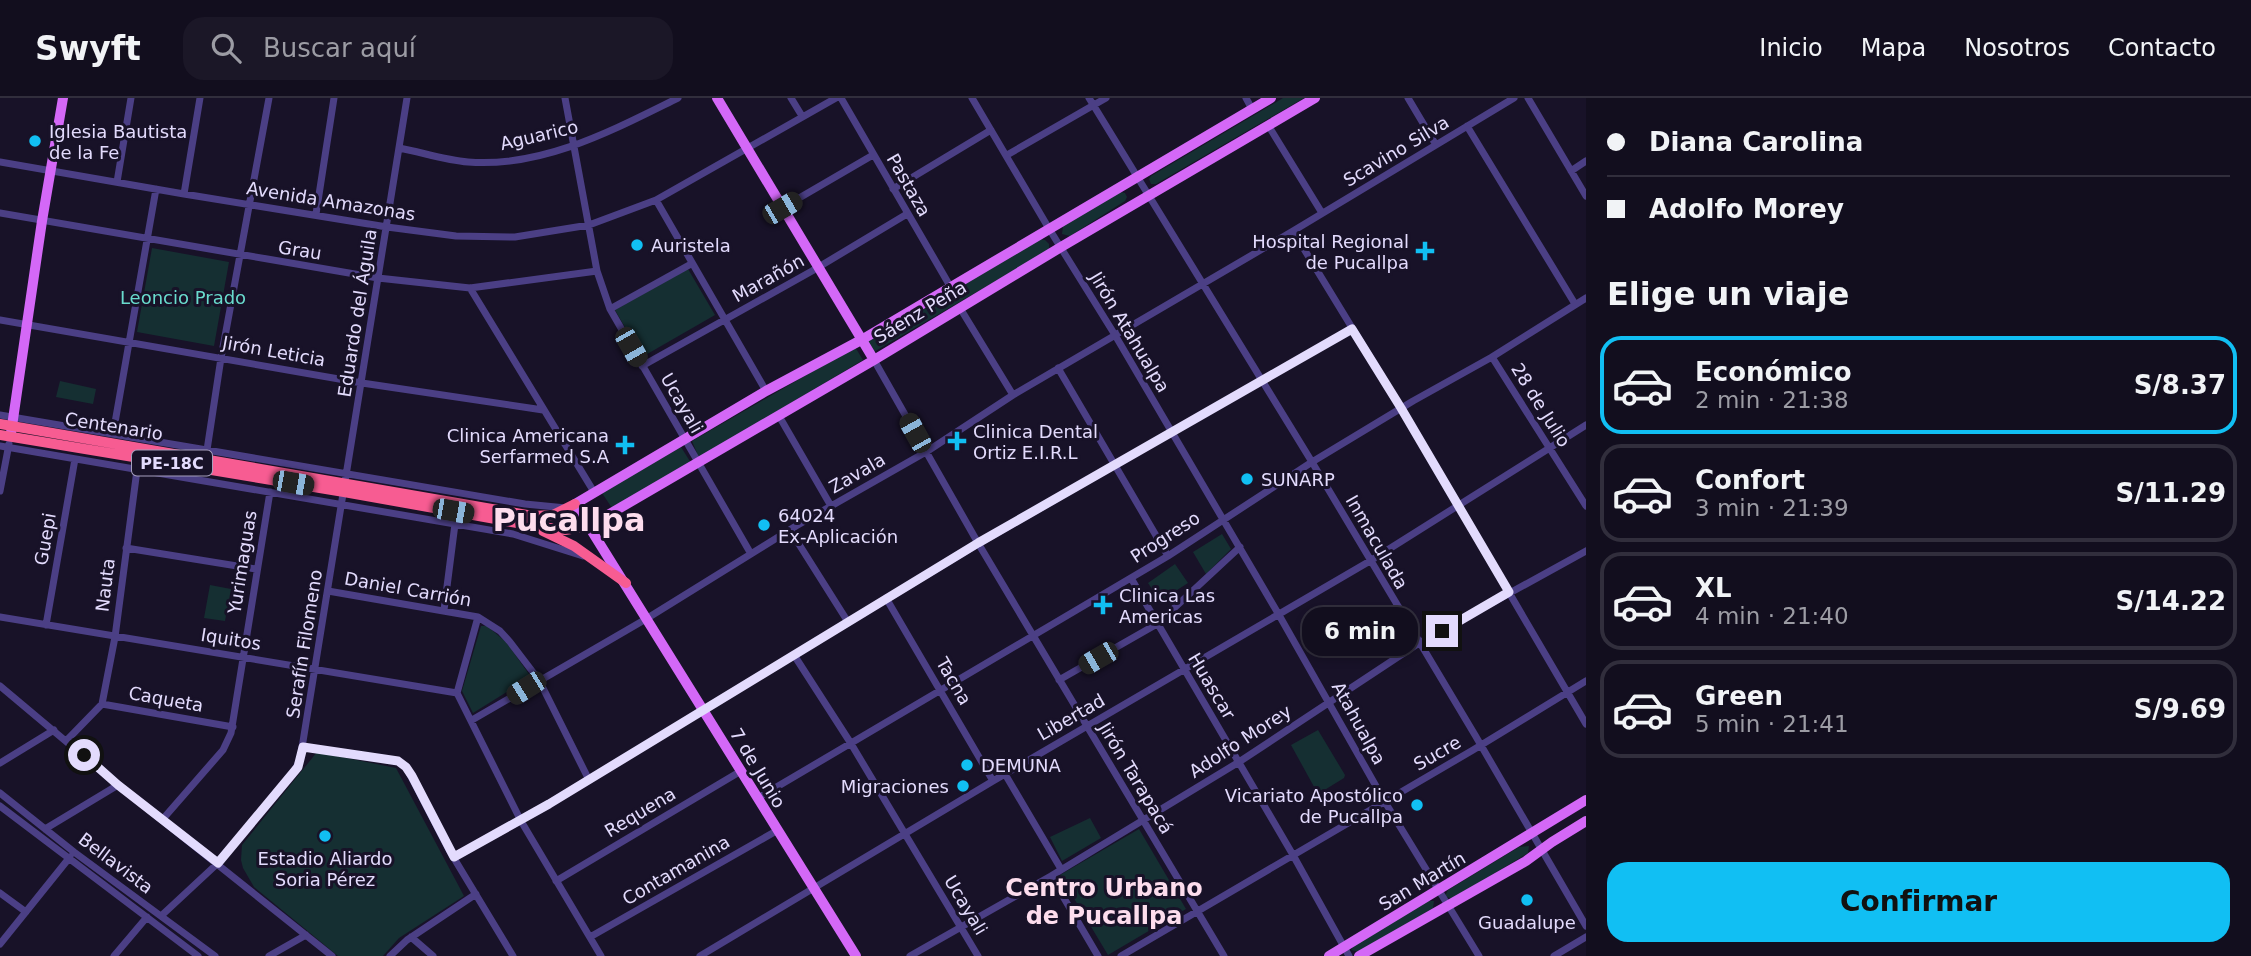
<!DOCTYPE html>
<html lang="es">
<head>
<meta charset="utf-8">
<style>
  body { margin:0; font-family:"DejaVu Sans",sans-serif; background:#1b1727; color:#f1f3f6; height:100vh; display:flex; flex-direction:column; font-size:26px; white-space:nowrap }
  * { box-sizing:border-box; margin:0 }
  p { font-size:23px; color:#9c9ca4 }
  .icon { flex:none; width:38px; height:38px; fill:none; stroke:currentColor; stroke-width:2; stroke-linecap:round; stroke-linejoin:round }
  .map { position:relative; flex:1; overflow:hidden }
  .panel { display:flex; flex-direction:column; background:#120e1e; width:665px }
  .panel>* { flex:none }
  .banner { display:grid; align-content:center; height:154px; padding:0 21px; background:#120e1e }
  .end { position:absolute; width:32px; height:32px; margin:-16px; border:9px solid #e3dbfd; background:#111; box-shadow:0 0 0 4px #111 }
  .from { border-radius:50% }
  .bubble { position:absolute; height:49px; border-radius:21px; background:#120e1e; box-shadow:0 4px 10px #0003,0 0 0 2px #312e3c; font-size:23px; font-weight:800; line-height:49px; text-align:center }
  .car { position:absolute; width:21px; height:42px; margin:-21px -10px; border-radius:9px; box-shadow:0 0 5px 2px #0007; background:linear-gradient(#222 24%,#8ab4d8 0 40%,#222 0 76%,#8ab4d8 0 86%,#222 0) }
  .banner b { display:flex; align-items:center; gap:24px; height:66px; font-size:26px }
  .banner b+b { border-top:2px solid #312e3c }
  .banner i { width:18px; height:18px; background:#f1f3f6 }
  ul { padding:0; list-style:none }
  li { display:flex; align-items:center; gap:21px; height:98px; margin:0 14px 10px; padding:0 7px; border:4px solid #312e3c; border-radius:21px }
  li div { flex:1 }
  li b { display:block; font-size:26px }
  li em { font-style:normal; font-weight:800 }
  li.active { border-color:#11bff3 }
  li>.icon { width:63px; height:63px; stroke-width:1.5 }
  h2 { padding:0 21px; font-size:32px; line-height:84px }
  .button { display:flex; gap:14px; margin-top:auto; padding:14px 21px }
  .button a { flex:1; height:80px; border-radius:21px; background:#11bff3; color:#111; font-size:28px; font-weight:800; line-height:80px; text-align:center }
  header { display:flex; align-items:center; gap:42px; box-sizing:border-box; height:98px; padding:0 35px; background:#120e1e; border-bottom:2px solid #312e3c }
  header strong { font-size:33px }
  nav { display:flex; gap:38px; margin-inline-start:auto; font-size:24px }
  .search { width:490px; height:63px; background:#1b1727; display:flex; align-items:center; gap:18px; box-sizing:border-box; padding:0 24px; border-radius:21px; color:#9c9ca4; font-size:26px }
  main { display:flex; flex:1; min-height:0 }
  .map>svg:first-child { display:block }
</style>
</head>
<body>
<header>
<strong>Swyft</strong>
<div class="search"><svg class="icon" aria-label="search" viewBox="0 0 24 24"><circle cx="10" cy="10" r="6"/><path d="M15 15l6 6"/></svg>Buscar aquí</div>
<nav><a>Inicio</a><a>Mapa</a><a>Nosotros</a><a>Contacto</a></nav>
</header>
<main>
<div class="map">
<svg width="1586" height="858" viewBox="0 0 1586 858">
  <rect width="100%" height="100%" fill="#181228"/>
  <!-- green -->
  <path fill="#152f32" d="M1283,0H1304L1156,86H1151L1149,81L1151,78Z
    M1120,94L1125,95L1127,99L1125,103L1070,138L1062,136L1063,128Z
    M1040,141L1045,142L1049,146V152L872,255L865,245Z
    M152,150L229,164L214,248L137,234Z
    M688,171L715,217L642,259L615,212Z
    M855,249L863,262L699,360L692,343Z
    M60,283L96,291L93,306L56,299Z
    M681,349L691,365L612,410L602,395Z
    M1222,436L1231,451L1206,476L1193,454Z
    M1175,466L1188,485L1160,503L1148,485Z
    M210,487L231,491L225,523L204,520Z
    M481,528H487L506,544L531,579L473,615L462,593Z
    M1318,632L1345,677L1344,680L1318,696L1291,647Z
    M317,654L396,670L464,798L399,840L383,858H338L254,789L243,770L241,762L242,747Z
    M1090,720L1101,740L1062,763L1050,739Z
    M1139,731L1186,811L1108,857L1060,777Z
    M1529,748L1528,755L1452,801L1445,798L1448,792L1519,749Z
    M1426,803H1434L1433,810L1360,854L1351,852L1356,845Z"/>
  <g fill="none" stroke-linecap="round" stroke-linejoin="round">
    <!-- minor -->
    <path stroke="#4b3f85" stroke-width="7" d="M565,0L597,173L610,211L751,456
      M791,0L802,18
      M841,0L950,188
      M972,0L1048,129L1115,237L1279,517L1385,704L1479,858
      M1089,0L1312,364L1475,637L1586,828
      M1246,0L1252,11
      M1408,0L1436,47
      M1528,0L1586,98
      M1268,27L1322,115
      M1467,28L1575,206
      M399,50C421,54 445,62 468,64C543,70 613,32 678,0
      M1007,57L1106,0
      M0,64L184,96L387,129L456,138L515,139L589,127L656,102L836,0
      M1571,73L1586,63
      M117,84L131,0
      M893,91L991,32
      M184,96L200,0
      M656,102L766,293
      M782,110L873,57
      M0,115L378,180L470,190L597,173
      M316,116L334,0
      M1293,133L1401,310L1586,626
      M470,190L594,394
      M960,210L1013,297
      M610,211L691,166
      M0,222L362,285L543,312
      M1492,259L1586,408
      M874,262L978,445L1224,858
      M642,268L812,173L907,116
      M1058,270L1168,458
      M0,317L525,406L566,410
      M779,318L831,408
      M113,336L156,91
      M0,348L513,436L583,458
      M207,352L221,260L269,0
      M0,393L9,346
      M790,432L848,524
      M126,450L256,471
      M1131,480L1293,757L1349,858
      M328,493L478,519L500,533L510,544L539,582L589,682
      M886,500L993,683
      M444,512L455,426
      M0,519L457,595
      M46,527L75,361
      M794,557L850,644L978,858
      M1059,582L1157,526L1240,449
      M0,588L118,687L332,858
      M457,595L521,723L601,858
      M457,595L478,519
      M102,606L115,539L137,372
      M472,622L646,521L796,428L926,354L1013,297L1293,133L1514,0
      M67,642L102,606L233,629
      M303,649L398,663L406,669L449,752L513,858
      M0,665L54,632
      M1005,676L1061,771
      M0,695L74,754L215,858
      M758,700L1168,458L1312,364L1413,303L1492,259L1586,200
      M0,708L198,858
      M162,722L223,652L231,635L270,394
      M45,731L118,687
      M454,759L530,717L976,447L1352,231
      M1051,778L1098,858
      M556,783L741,673
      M0,795L26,814
      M161,818L218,765L292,677L300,662L407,0
      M411,839L433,858
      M590,839L778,732
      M0,846L70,759
      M114,858L147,819
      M269,858L306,837
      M390,858L407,842L476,796
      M700,858L993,683L1370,463L1586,327
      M910,858L1051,778L1239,664L1419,545L1586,453
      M1121,858L1473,652L1586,583
      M1554,858L1586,839"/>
    <!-- major -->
    <path stroke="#d468f7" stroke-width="10" d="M717,0L874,262
      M11,335L42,123L63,0
      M589,428L874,262L1061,149L1315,0
      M856,858L575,406L766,293L863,241L1271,0
      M1329,858L1586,702
      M1359,858L1526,763L1552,744L1586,723"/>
    <!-- highway -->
    <path stroke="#f75c92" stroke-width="10" d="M0,326L533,418L553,417L575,406
      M0,337L344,394L534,428L565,432L589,428
      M543,433L574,448L626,485"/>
  </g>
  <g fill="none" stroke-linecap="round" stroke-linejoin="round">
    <!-- route -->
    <path stroke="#e3dbfd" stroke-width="9" d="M84,657L118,687L218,765L298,669L303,649L398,663L406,669L412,678L454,759L549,706L978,445L1352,231L1401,310L1509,494L1442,533"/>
  </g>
  <!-- markers -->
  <g fill="#11bff3" stroke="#181228" stroke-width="2.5">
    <circle cx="35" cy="43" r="7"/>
    <circle cx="637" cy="147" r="7"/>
    <path d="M1421.5 142.5h7v7h7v7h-7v7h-7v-7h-7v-7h7z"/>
    <path d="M953.5 332.5h7v7h7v7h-7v7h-7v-7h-7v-7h7z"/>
    <path d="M621.5 336.5h7v7h7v7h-7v7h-7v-7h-7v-7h7z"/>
    <circle cx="1247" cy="381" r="7"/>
    <circle cx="764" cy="427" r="7"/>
    <path d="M1099.5 496.5h7v7h7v7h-7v7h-7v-7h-7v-7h7z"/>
    <circle cx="967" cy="667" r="7"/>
    <circle cx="963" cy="688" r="7"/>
    <circle cx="1417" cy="707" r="7"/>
    <circle cx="325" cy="738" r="7"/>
    <circle cx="1527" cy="802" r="7"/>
  </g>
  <g text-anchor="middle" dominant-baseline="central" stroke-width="6" stroke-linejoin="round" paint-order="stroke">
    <!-- shield labels -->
    <rect fill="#181228" stroke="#a69fbd" stroke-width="2" x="132" y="352.5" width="80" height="25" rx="5"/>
    <g font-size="16" font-weight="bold" fill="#e3dbfd">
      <text x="172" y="365">PE-18C</text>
    </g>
    <!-- poi labels -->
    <g font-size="18" fill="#e3dbfd" stroke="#181228" text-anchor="start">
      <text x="49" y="33">Iglesia Bautista<tspan x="49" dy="21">de la Fe</tspan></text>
      <text x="1409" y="143" text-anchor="end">Hospital Regional<tspan x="1409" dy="21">de Pucallpa</tspan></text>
      <text x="651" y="147">Auristela</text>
      <text x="973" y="333">Clinica Dental<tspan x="973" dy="21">Ortiz E.I.R.L</tspan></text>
      <text x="609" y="337" text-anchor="end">Clinica Americana<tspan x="609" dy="21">Serfarmed S.A</tspan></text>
      <text x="1261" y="381">SUNARP</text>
      <text x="778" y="417">64024<tspan x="778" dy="21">Ex-Aplicación</tspan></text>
      <text x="1119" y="497">Clinica Las<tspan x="1119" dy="21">Americas</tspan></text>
      <text x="981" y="667">DEMUNA</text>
      <text x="949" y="688" text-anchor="end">Migraciones</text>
      <text x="1403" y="697" text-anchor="end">Vicariato Apostólico<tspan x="1403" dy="21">de Pucallpa</tspan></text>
      <text x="325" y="760" text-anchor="middle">Estadio Aliardo<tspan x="325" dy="21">Soria Pérez</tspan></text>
      <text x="1527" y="824" text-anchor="middle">Guadalupe</text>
    </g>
    <!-- street labels -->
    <g font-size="18" fill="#e3dbfd" stroke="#181228">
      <text transform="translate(539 37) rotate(-13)">Aguarico</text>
      <text transform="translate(1396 53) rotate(-31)">Scavino Silva</text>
      <text transform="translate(909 87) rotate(60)">Pastaza</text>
      <text transform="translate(331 103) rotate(9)">Avenida Amazonas</text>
      <text transform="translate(300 152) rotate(9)">Grau</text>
      <text transform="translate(768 180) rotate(-29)">Marañón</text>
      <text transform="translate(920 214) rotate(-31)">Sáenz Peña</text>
      <text transform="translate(357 215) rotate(-81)">Eduardo del Águila</text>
      <text transform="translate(1130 234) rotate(59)">Jirón Atahualpa</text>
      <text transform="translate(274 253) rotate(10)">Jirón Leticia</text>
      <text transform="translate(682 305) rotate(60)">Ucayali</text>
      <text transform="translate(1541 307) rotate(58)">28 de Julio</text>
      <text transform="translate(114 328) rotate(9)">Centenario</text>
      <text transform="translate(857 375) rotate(-30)">Zavala</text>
      <text transform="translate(1165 439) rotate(-33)">Progreso</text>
      <text transform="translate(45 441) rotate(-80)">Guepi</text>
      <text transform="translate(1377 444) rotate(60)">Inmaculada</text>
      <text transform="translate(242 464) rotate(-81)">Yurimaguas</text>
      <text transform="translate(105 487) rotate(-83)">Nauta</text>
      <text transform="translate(408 491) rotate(10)">Daniel Carrión</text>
      <text transform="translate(231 541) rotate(9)">Iquitos</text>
      <text transform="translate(304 546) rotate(-81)">Serafín Filomeno</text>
      <text transform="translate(954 583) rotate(60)">Tacna</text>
      <text transform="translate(1212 588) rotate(59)">Huascar</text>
      <text transform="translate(166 601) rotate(10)">Caqueta</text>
      <text transform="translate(1071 619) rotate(-30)">Libertad</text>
      <text transform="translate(1359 625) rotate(61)">Atahualpa</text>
      <text transform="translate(1240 643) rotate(-33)">Adolfo Morey</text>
      <text transform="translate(1437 655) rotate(-30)">Sucre</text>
      <text transform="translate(758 670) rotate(59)">7 de Junio</text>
      <text transform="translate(1136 680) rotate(59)">Jirón Tarapacá</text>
      <text transform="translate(640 714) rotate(-31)">Requena</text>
      <text transform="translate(116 765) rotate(37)">Bellavista</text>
      <text transform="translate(676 772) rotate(-30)">Contamanina</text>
      <text transform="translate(1422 783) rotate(-31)">San Martín</text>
      <text transform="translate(966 807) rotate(59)">Ucayali</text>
    </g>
    <!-- park labels -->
    <g font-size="18" fill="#69dbcd" stroke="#181228">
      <text x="183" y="199">Leoncio Prado</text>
    </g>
    <!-- district labels -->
    <g font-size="24" font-weight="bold" fill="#fddded" stroke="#181228">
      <text x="1104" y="790">Centro Urbano<tspan x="1104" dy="28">de Pucallpa</tspan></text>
    </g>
    <!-- town labels -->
    <g font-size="32" font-weight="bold" fill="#fddded" stroke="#181228">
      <text x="569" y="422">Pucallpa</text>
    </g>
  </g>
</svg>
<i class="end from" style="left:84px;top:657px"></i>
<i class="end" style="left:1442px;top:533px"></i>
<div class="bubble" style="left:1302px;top:509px;width:116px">6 min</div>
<i class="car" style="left:782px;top:110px;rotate:60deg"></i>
<i class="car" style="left:631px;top:249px;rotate:150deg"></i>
<i class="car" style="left:915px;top:335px;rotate:331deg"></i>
<i class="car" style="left:293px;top:385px;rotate:100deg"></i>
<i class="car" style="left:453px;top:413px;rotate:100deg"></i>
<i class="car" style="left:1098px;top:560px;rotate:240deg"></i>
<i class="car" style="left:526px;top:590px;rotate:238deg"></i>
</div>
<section class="panel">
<div class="banner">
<b><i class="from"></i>Diana Carolina</b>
<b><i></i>Adolfo Morey</b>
</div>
<h2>Elige un viaje</h2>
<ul>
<li class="active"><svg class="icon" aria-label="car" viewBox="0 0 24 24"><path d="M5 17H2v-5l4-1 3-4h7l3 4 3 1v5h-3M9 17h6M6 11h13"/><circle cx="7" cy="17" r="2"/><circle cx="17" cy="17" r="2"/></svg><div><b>Económico</b><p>2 min · 21:38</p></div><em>S/8.37</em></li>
<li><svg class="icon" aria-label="car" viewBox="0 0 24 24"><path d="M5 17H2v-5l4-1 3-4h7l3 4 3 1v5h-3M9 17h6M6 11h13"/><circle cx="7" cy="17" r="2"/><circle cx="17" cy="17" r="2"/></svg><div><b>Confort</b><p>3 min · 21:39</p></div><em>S/11.29</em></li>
<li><svg class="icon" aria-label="car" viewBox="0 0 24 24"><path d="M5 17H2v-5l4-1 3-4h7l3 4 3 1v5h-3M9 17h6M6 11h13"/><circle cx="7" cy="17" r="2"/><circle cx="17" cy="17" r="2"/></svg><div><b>XL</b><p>4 min · 21:40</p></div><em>S/14.22</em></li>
<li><svg class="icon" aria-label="car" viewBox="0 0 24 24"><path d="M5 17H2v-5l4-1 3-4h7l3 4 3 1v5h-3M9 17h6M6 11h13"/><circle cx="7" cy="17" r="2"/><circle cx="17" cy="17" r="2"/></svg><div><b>Green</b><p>5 min · 21:41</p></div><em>S/9.69</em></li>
</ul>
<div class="button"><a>Confirmar</a></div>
</section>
</main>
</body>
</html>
